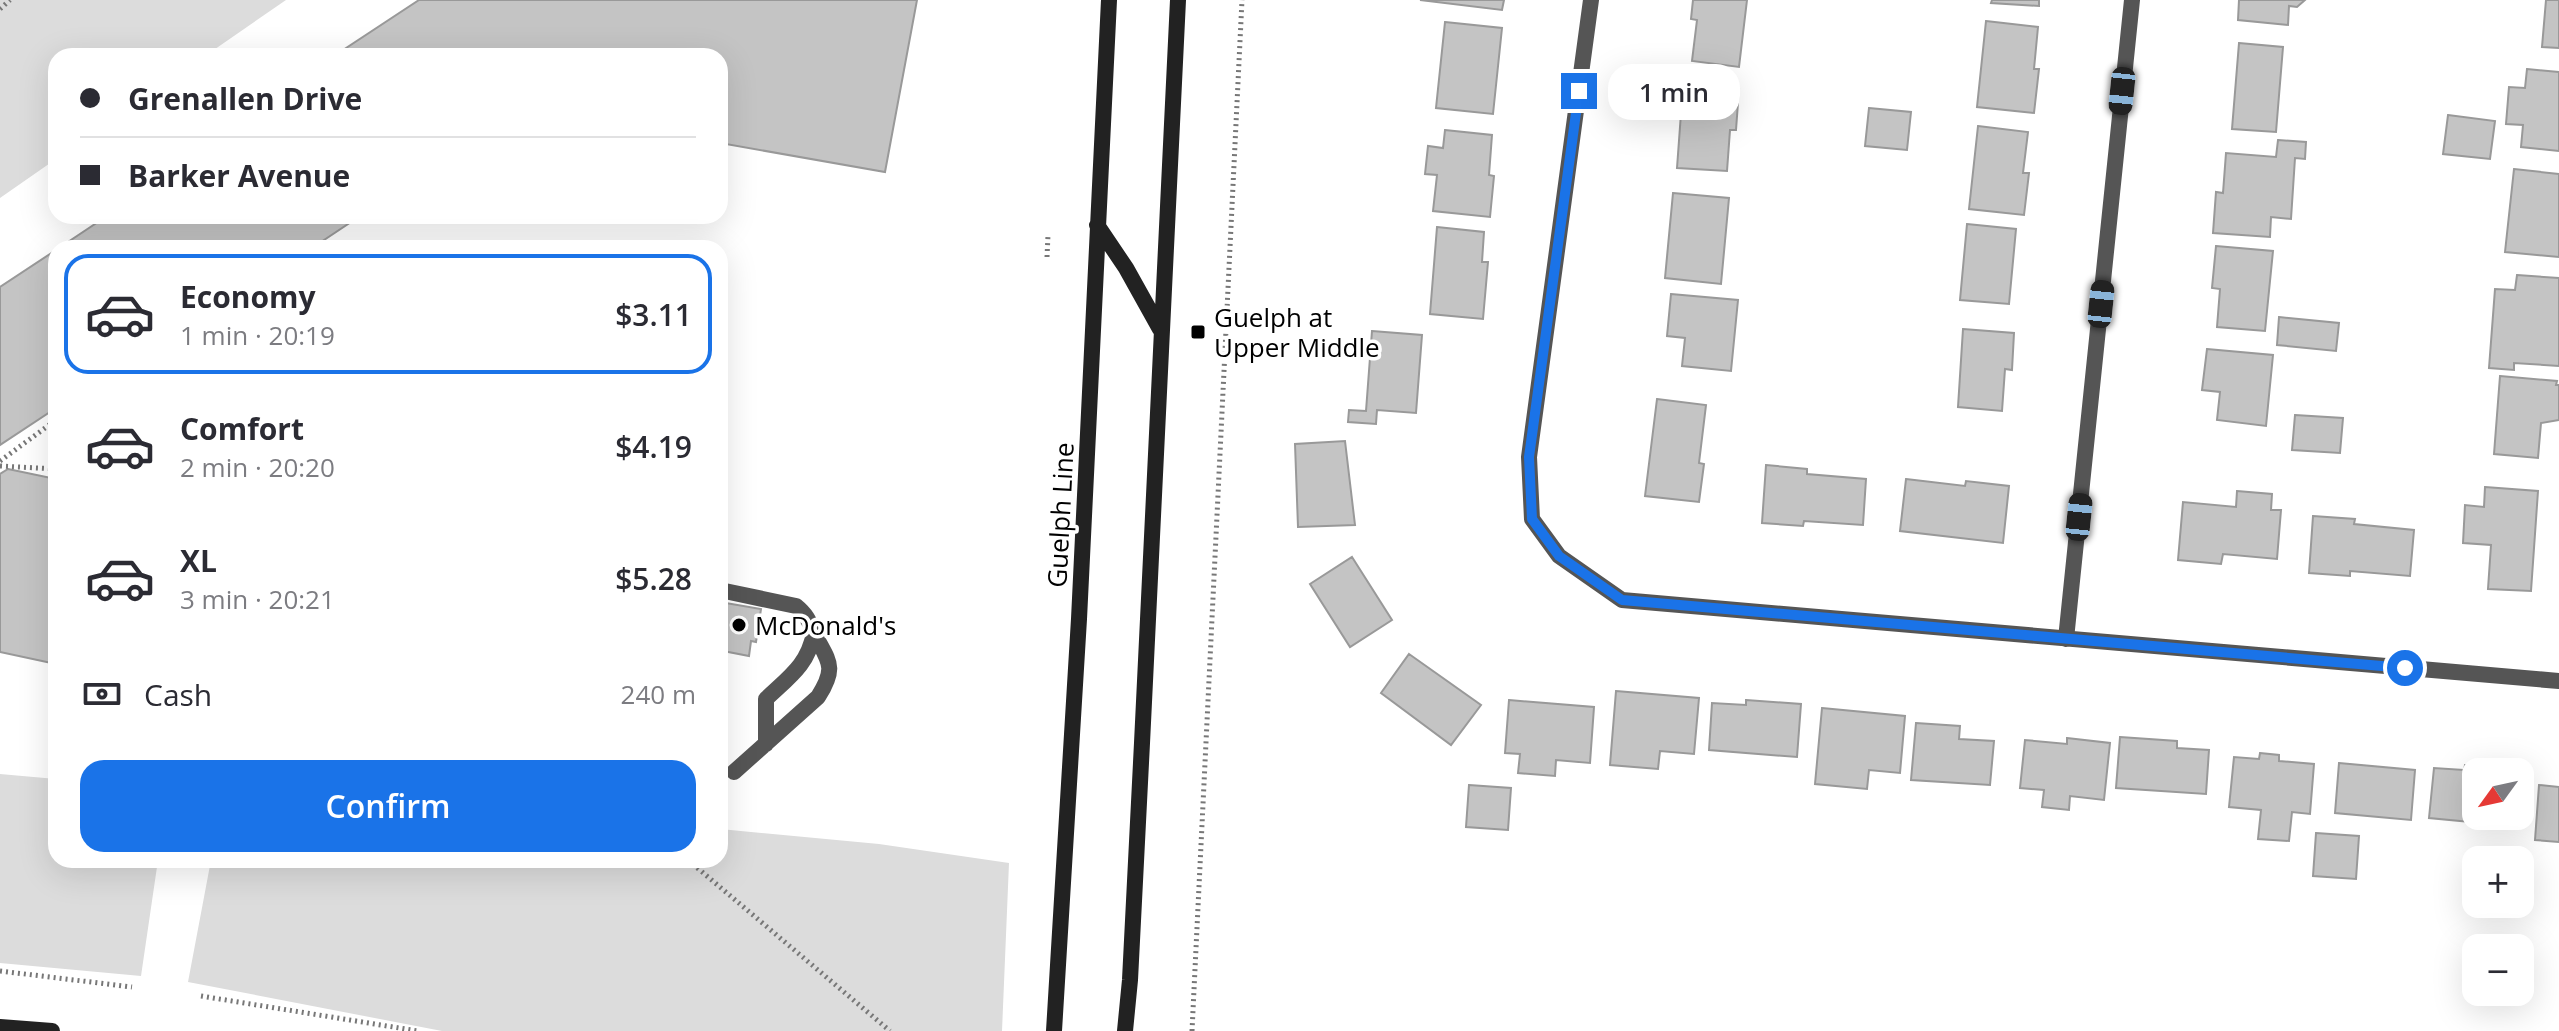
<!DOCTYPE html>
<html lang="en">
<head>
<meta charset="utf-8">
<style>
  body { margin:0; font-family:"Open Sans",sans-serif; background:#f2f2f3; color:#2b2b33; height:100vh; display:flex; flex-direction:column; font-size:30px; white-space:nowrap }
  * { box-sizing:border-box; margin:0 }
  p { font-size:26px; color:#7c7c81 }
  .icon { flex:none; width:44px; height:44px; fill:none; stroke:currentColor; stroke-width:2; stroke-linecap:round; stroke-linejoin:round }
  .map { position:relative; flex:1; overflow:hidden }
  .panel { position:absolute; left:48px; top:240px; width:680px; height:628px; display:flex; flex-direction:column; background:#fff; border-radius:24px; box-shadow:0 8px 32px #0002 }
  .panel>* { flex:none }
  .hud { position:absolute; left:48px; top:48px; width:680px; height:176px; border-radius:24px; box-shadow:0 8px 32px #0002; display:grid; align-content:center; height:176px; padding:0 32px; background:#fff }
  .needle { width:52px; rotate:237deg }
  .controls { position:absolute; left:2462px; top:758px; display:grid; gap:16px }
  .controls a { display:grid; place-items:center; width:72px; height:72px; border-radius:16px; background:#fff; box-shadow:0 8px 32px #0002; font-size:40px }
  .end { position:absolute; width:36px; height:36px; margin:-18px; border:10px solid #1a73e8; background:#fff; box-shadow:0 0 0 4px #fff }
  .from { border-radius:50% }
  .bubble { position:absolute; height:56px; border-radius:24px; background:#fff; box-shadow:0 8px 32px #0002; font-size:26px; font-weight:600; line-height:56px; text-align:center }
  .car { position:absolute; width:24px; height:48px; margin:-24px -12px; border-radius:10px; box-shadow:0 0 6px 2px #0007; background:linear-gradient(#222 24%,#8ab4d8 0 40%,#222 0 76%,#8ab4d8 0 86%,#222 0) }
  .hud b { display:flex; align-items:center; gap:28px; height:76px; font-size:30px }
  .hud b+b { border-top:2px solid #e1e1e2 }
  .hud i { width:20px; height:20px; background:#2b2b33 }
  ul { padding:14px 0 0; list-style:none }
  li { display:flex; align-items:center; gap:24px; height:120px; margin:0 16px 12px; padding:0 16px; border:4px solid transparent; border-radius:24px }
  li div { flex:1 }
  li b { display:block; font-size:30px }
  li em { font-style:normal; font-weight:600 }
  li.current { border-color:#1a73e8 }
  li>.icon { width:72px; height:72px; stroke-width:1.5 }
  .pay { display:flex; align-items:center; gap:20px; height:88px; padding:0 32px; font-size:30px }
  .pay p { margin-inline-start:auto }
  .action { display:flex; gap:16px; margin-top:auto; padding:16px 32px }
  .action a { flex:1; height:92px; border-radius:24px; background:#1a73e8; color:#fff; font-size:32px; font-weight:600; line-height:92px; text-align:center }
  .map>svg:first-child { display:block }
</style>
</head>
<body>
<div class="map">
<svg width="2559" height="1031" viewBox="0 0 2559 1031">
  <rect width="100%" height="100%" fill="#fff"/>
  <!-- green -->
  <path fill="#dcdcdc" d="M0,0H286L205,56H56V159L0,198Z
    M0,774L56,779V860H158L141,976L0,963Z
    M720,829L879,844L1009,863L1002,1031H442L188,982L211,860H720Z"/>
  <!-- building -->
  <path fill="#c4c4c4" stroke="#999" stroke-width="2" d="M419,0H917L885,172L720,143V56H334Z
    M1420,0H1504L1502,10Z
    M1693,0H1747L1739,67L1692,61L1697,20L1691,19Z
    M1992,0H2039V6L1991,3Z
    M2239,0H2305L2297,7L2289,6L2288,25L2238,20Z
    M2546,0H2559V48L2542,47Z
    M1986,21L2038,27L2034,69H2039L2034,113L1977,107Z
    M1445,22L1502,28L1493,114L1436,108Z
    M2239,43L2283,47L2276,132L2232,129Z
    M2527,69L2559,72V151L2521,147L2523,125L2506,124L2509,87L2525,88Z
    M1683,86L1739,89L1736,130H1730L1727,171L1677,168Z
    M1869,108L1911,112L1907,150L1865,146Z
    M2448,115L2495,121L2490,159L2443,154Z
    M1978,126L2028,132L2023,173H2029L2024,215L1969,209Z
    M1445,130L1492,135L1489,175L1494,176L1490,217L1433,211L1437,175L1425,174L1428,146L1443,148Z
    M2278,140L2306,142L2305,159L2295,158L2291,219L2271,217L2270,237L2213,233L2216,192L2223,193L2226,153L2276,157Z
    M2514,169L2559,174V257L2505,252Z
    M1673,193L1729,198L1721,284L1665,278Z
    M107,216H360L312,248H59Z
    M1967,224L2016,229L2009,304L1960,300Z
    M1437,227L1484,232L1482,262H1488L1483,319L1430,314Z
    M2216,246L2273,251L2265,331L2217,327L2220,289L2212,288Z
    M56,250V408L0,445V287Z
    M2517,275L2559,278V366L2514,363V370L2489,368L2495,289L2515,290Z
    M1671,294L1738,300L1731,371L1682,366L1685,338L1667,336Z
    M2279,317L2339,323L2336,351L2277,345Z
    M1963,329L2014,333L2012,370L2005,369L2002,411L1958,407Z
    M1372,331L1422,335L1416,413L1377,410L1376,424L1348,422L1349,410L1366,411Z
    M2207,349L2273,355L2266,426L2217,420L2220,392L2202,390Z
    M2500,376L2557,381L2556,385H2559V420L2541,423L2538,458L2494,454Z
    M1657,399L1706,405L1699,463L1704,464L1699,502L1645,496Z
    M2295,415L2343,418L2340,453L2292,450Z
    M1345,441L1355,525L1298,527L1295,444Z
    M1766,465L1807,469V474L1866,479L1863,525L1804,521L1803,526L1762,523Z
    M8,469L56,479V664L0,652V474Z
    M1906,479L1965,486L1966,481L2009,486L2003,543L1900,531Z
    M2485,487L2538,491L2531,591L2488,589L2491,545L2463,543L2465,505L2484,507Z
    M2237,491L2272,494L2271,510H2281L2277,559L2223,554L2221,564L2178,560L2183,502L2236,507Z
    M2313,516L2355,519L2354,524L2414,530L2410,576L2350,571V576L2309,573Z
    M1352,557L1392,620L1350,647L1310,584Z
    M720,602L761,609L756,642L751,641L749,656L723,651L720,669Z
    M1409,654L1481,705L1451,745L1381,693Z
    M1616,691L1699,698L1694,754L1660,751L1658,769L1610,765Z
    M1509,700L1594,707L1590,763L1556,760L1555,776L1518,773L1520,754L1505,753Z
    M1746,700L1801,704L1797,757L1709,750L1712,703L1746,705Z
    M1822,708L1905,716L1900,773L1869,770L1867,789L1815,784Z
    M1916,723L1960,726L1959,739L1994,741L1990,785L1911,780Z
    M2120,737L2177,741V748L2209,750L2206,794L2116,788Z
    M2067,738L2110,743L2104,800L2070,796L2069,810L2042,807L2044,790L2020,788L2025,740L2067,744Z
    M2260,753L2279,755V761L2314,764L2310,814L2292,812L2289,841L2258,839L2261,810L2229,807L2234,757L2259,759Z
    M2339,763L2415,770L2411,820L2335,813Z
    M2465,765L2484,767V772H2476V816H2513L2512,826L2429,818L2434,768L2464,770Z
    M1469,785L1511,788L1508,830L1466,827Z
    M2539,785L2559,787V842L2535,840Z
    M2316,833L2359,836L2356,879L2313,876Z"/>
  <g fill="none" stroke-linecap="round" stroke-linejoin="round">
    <!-- path -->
    <path stroke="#777" stroke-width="5" stroke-dasharray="2 4" stroke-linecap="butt" d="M0,9L10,0
      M1047,257L1048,235
      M0,461L56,420
      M0,466L56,469
      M53,469L56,450
      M688,860L890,1031
      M0,971L132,987
      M201,996L418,1031
      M1192,1031L1242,0"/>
    <!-- service -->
    <path stroke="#555" stroke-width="16" d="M720,590L796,606C807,615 809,621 814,633C828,661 838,666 818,697L734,772
      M766,744V699C789,677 808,665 814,633"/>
    <!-- minor -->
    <path stroke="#555" stroke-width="16" d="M1591,0L1529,457L1532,519L1559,556L1622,600L2559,681
      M2066,639L2132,0"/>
    <!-- secondary -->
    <path stroke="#222" stroke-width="16" d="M1097,225L1126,268L1160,329
      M0,1027L52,1031
      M1054,1031L1079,619L1109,0
      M1125,1031L1130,980L1142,743L1178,0"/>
  </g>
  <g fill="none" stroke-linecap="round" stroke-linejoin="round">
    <!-- route -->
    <path stroke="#1a73e8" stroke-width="10" d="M1579,91L1529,457L1532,519L1559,556L1622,600L2405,668"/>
  </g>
  <!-- markers -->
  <g fill="#000" stroke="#fff" stroke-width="3">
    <rect x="1190" y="324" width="16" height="16" rx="4"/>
    <circle cx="739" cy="625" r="8"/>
  </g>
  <g text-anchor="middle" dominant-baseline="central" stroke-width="7" stroke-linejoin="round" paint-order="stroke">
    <!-- poi labels -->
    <g font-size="26" fill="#000" stroke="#fff" text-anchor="start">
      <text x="1214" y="317">Guelph at<tspan x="1214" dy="30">Upper Middle</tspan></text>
      <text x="755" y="625">McDonald's</text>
    </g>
    <!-- street labels -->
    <g font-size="26" fill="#000" stroke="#fff">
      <text transform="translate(1060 515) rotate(-87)">Guelph Line</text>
    </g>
  </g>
</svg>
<div class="controls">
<a><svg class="needle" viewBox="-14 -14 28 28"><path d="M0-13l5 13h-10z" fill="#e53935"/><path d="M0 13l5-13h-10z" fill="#7c7c81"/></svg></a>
<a>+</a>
<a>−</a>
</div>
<i class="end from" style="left:2405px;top:668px"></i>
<i class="end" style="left:1579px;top:91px"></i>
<div class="bubble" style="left:1608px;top:64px;width:132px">1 min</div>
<i class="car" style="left:2122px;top:91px;rotate:186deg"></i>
<i class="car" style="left:2101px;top:304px;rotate:6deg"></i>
<i class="car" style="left:2079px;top:517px;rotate:6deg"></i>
<div class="hud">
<b><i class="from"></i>Grenallen Drive</b>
<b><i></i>Barker Avenue</b>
</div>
<section class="panel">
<ul>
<li class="current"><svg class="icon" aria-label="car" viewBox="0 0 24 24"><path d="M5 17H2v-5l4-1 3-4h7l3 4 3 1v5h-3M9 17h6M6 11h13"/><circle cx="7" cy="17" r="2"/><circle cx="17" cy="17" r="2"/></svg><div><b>Economy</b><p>1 min · 20:19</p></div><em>$3.11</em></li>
<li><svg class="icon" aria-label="car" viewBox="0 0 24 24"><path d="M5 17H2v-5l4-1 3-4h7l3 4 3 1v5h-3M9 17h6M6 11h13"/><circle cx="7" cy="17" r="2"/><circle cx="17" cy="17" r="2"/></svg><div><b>Comfort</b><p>2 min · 20:20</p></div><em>$4.19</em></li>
<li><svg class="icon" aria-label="car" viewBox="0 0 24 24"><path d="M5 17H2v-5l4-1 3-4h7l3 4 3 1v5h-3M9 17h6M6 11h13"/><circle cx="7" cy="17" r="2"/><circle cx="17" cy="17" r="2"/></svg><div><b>XL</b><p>3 min · 20:21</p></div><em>$5.28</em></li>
</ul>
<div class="pay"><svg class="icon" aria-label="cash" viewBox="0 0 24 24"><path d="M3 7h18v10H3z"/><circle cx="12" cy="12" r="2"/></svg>Cash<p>240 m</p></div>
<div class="action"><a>Confirm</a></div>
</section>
</div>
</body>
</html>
